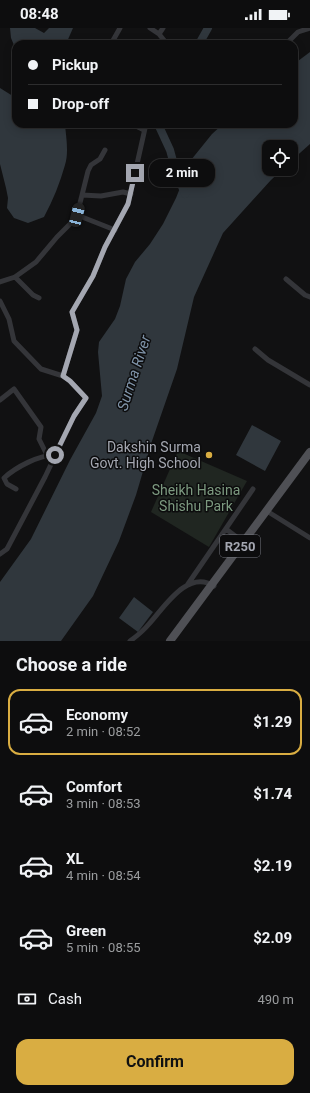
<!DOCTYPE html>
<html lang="en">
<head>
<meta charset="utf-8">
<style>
  body { margin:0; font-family:Roboto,sans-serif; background:#1b1b1c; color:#f1f3f6; height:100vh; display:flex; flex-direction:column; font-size:15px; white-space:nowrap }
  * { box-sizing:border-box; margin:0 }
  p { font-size:13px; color:#9a9c9e }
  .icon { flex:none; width:22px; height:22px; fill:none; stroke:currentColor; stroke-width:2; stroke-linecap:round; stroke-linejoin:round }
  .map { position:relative; height:613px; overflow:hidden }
  .details { display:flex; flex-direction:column; background:#0d0d0e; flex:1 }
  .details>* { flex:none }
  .hud { position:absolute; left:12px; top:12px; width:286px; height:88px; border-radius:12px; box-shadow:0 2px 10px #0003,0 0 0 1px #2d2d2e; display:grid; align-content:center; height:88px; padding:0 16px; background:#0d0d0e }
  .buttons { position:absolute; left:262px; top:112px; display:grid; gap:8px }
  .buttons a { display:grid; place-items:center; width:36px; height:36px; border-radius:8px; background:#0d0d0e; box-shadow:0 2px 10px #0003,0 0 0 1px #2d2d2e; font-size:20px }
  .end { position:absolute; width:18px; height:18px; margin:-9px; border:5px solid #a4a7b1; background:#111; box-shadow:0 0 0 2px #111 }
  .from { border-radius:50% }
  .bubble { position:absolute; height:28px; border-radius:12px; background:#0d0d0e; box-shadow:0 2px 10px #0003,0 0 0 1px #2d2d2e; font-size:13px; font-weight:700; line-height:28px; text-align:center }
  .car { position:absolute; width:12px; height:24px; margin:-12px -6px; border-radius:5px; box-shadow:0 0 3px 1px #0007; background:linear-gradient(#222 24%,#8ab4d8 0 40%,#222 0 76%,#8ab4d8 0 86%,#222 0) }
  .hud b { display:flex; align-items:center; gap:14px; height:38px; font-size:15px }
  .hud b+b { border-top:1px solid #2d2d2e }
  .hud i { width:10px; height:10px; background:#f1f3f6 }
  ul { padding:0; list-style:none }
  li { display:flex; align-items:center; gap:12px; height:66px; margin:0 8px 6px; padding:0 8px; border:2px solid transparent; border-radius:12px }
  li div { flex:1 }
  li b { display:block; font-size:15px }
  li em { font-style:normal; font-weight:700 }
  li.active { border-color:#d9ad42 }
  li>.icon { width:36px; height:36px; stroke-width:1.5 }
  h2 { padding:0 16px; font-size:18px; line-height:48px }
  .pay { display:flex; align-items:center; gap:10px; height:44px; padding:0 16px; font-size:15px }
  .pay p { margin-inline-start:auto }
  .action { display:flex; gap:8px; margin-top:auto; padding:8px 16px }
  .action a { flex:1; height:46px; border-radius:12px; background:#d9ad42; color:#111; font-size:16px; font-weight:700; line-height:46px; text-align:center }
  .status { display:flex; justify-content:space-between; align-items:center; height:28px; padding:0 20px; background:#0d0d0e; direction:ltr }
  .status svg { height:11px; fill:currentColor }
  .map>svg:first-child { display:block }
</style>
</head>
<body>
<div class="status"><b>08:48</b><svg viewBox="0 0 49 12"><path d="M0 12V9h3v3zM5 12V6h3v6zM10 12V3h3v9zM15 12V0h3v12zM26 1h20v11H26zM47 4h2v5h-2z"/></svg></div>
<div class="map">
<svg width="310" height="613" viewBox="0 0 310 613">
  <rect width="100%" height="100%" fill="#111112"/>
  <!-- green -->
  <path fill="#202621" d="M178,423L247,453L209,519L151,484Z"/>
  <!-- water -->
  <path fill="#30373d" d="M10,0H35L44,5L49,0H73L66,16H16V22L11,10Z
    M310,24V116L291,133V119H269V141H283L271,152L223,205L194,269L177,341L152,413L136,467L119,513L93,568L61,613H0V554L31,511L70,432L96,385L102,368L98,324L99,314L115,291L120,278L126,251L135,234L150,216L163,196L176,170L191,132L212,106L223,96H294V36Z
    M0,60L16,70V96H65C66,109 69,124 65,137C60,155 53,172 44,189L28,195L14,190L7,180L8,170L6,160L0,136Z
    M252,397L281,413L265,443L236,427Z
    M134,569L153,584L138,604L119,590Z"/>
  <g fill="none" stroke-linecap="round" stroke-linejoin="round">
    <!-- river -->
    <path stroke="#30373d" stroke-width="8" d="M199,16L208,0
      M158,96L170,122L176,144L185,166"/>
    <!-- street -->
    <path stroke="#343539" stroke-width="5" d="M150,0L159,6L167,16
      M159,6L163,0
      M166,14H173L176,16
      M111,16L120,0
      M286,16L298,4L310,0
      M132,96L144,102
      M82,167L101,168L123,164L131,166
      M77,187L115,202
      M15,249L33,267L39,270
      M286,251L305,267L310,269
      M0,254L15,249L36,234L57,209L72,194L77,187L88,143L91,137L100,131L105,122
      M0,273L9,291L14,313L41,341L63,348
      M255,321L268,332L310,357
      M0,372L14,361L41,399L39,411L47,427
      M16,461L7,456L4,450C16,439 39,427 55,427
      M270,485L310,510
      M226,501L243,514
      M0,526L7,521L45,449L74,388L86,370L70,353L63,348L77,302L72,284L93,248L105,219L128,176L146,96
      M188,556L253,461
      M130,613C137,608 144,602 149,596C164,580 187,541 214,558"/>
    <!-- primary -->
    <path stroke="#4f5055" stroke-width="8" d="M170,613L310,424"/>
  </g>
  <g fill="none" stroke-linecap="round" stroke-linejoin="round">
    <!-- route -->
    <path stroke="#a4a7b1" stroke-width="5" d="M55,427L74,388L86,370L70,353L63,348L77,302L72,284L93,248L105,219L128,176L135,145"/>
  </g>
  <!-- markers -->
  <circle fill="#d9ad42" stroke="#0c0c0d" stroke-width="1.5" cx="209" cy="427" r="4"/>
  <g text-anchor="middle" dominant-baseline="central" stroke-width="3" stroke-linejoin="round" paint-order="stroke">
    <!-- shield labels -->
    <rect fill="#0c0c0d" stroke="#767880" stroke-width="1" x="220" y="507" width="40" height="22" rx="3"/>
    <g font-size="13" font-weight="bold" fill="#a4a7b1">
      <text x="240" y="518">R250</text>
    </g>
    <!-- poi labels -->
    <g font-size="14" fill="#a4a7b1" stroke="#0c0c0d" text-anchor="end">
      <text x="201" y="419">Dakshin Surma<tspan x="201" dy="16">Govt. High School</tspan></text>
    </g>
    <!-- park labels -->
    <g font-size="14" fill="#7d9a80" stroke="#0c0c0d">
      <text x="196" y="462">Sheikh Hasina<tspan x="196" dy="16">Shishu Park</tspan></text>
    </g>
    <!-- water labels -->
    <g font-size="15" font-style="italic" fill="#7f93a8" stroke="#0c0c0d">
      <text transform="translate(134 345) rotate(-72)">Surma River</text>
    </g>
  </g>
</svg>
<div class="buttons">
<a><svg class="icon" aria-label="locate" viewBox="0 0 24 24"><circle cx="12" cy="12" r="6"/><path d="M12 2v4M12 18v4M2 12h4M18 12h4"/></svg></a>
</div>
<i class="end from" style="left:55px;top:427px"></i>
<i class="end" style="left:135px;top:145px"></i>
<div class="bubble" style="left:149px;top:131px;width:66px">2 min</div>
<i class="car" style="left:77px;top:187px;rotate:14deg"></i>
<div class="hud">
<b><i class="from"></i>Pickup</b>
<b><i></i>Drop-off</b>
</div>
</div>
<section class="details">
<h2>Choose a ride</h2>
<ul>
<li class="active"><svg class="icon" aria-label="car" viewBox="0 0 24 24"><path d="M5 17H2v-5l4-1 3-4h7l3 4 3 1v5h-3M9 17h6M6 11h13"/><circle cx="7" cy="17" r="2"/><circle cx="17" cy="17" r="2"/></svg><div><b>Economy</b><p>2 min · 08:52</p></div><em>$1.29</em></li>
<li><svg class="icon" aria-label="car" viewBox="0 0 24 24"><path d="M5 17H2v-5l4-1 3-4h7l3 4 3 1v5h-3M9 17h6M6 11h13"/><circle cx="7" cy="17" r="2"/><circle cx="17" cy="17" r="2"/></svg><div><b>Comfort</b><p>3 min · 08:53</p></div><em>$1.74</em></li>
<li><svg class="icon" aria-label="car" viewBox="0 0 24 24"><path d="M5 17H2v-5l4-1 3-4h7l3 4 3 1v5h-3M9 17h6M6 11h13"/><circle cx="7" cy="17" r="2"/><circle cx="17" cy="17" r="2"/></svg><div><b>XL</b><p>4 min · 08:54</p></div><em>$2.19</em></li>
<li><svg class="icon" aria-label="car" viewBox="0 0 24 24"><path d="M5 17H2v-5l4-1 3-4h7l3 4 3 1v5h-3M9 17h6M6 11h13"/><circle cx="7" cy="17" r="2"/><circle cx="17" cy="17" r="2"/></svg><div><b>Green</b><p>5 min · 08:55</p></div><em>$2.09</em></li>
</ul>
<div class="pay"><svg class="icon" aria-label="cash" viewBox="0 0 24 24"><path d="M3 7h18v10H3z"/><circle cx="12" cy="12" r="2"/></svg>Cash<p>490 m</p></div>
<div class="action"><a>Confirm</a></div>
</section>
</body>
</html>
